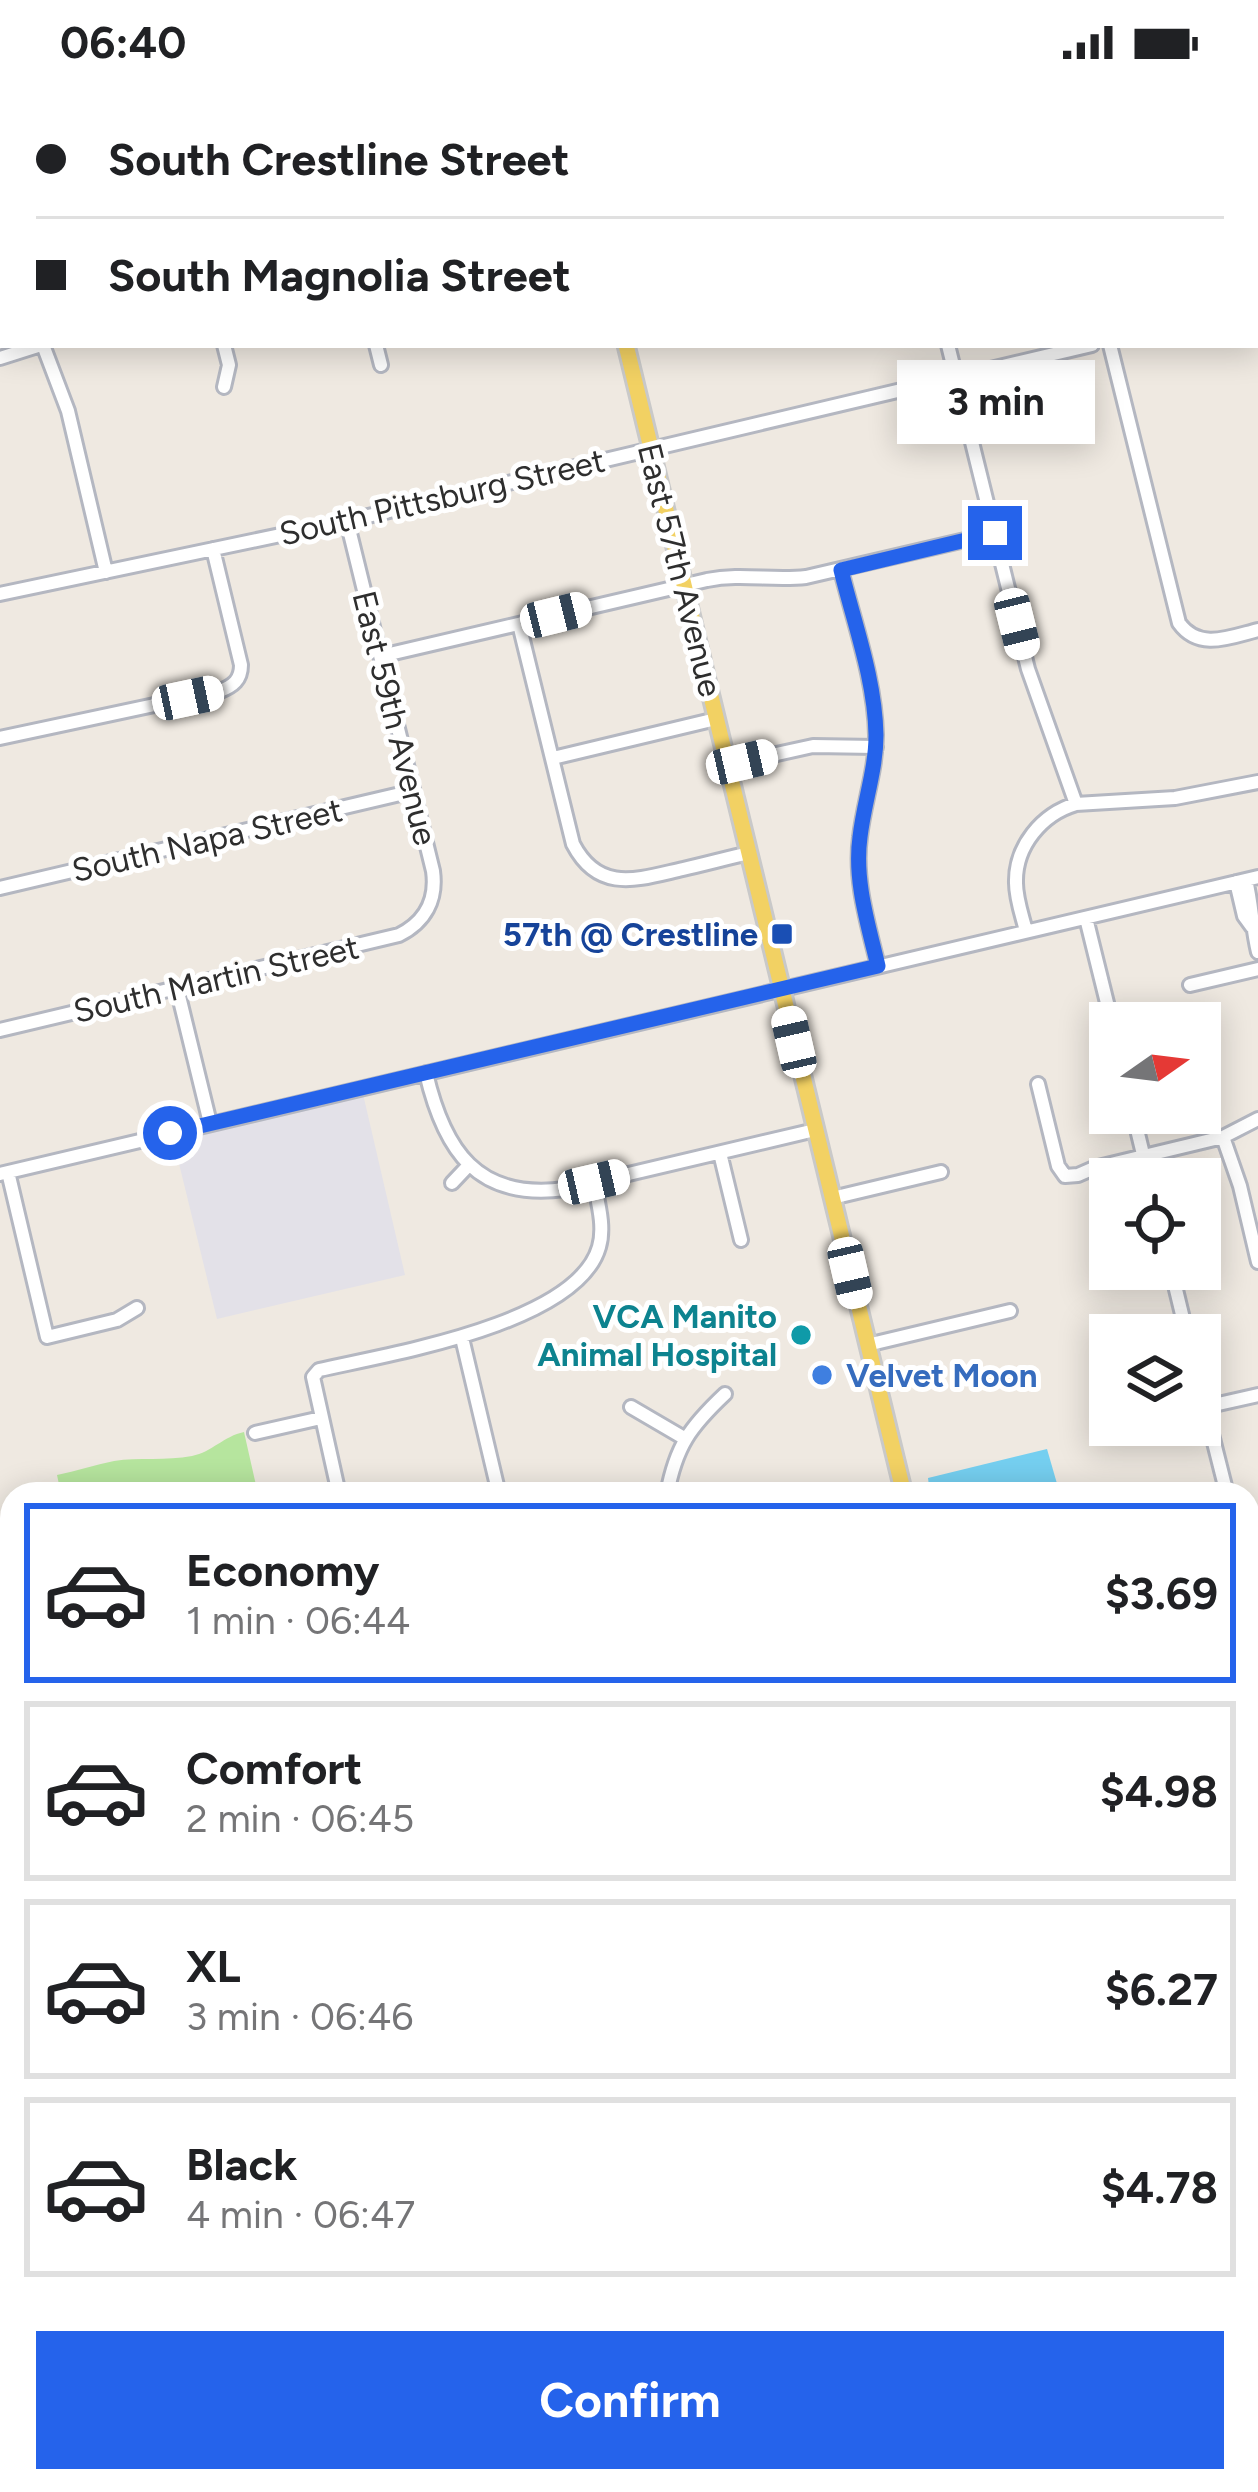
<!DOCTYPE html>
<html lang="en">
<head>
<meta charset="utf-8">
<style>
  body { margin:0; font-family:Figtree,sans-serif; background:#f6f6f6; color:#202124; height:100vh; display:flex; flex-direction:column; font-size:45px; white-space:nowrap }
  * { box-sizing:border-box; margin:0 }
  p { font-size:39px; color:#757577 }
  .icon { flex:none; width:66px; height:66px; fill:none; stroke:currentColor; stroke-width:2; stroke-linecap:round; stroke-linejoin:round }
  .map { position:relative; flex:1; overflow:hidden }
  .sheet { position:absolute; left:0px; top:1398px; width:1260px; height:1011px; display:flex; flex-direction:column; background:#fff; border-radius:36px 36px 0 0; box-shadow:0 6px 30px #0003 }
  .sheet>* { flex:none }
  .hud { position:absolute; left:0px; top:0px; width:1260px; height:264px; box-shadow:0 6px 30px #0003; display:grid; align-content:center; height:264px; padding:0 36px; background:#fff }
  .needle { width:78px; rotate:76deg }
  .buttons { position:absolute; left:1089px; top:918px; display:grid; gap:24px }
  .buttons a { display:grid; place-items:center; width:132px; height:132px; border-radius:0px; background:#fff; box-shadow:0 6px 30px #0003; font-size:60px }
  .end { position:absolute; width:54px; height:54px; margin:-27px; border:15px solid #2563eb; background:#fff; box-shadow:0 0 0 6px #fff }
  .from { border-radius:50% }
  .bubble { position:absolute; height:84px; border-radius:0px; background:#fff; box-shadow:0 6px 30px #0003; font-size:39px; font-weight:700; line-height:84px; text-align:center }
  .car { position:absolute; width:36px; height:72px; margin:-36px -18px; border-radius:15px; box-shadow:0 0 9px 3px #0007; background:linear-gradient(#fff 24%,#345 0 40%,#fff 0 76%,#345 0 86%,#fff 0) }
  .hud b { display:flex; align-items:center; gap:42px; height:114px; font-size:45px }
  .hud b+b { border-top:3px solid #e0e0e0 }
  .hud i { width:30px; height:30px; background:#202124 }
  ul { padding:21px 0 0; list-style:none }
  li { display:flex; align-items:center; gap:36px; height:180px; margin:0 24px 18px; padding:0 12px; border:6px solid #e0e0e0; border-radius:0px }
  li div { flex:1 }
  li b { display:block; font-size:45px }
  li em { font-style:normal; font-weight:700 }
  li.active { border-color:#2563eb }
  li>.icon { width:108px; height:108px; stroke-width:1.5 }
  .action { display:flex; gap:24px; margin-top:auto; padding:24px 36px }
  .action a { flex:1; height:138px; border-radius:0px; background:#2563eb; color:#fff; font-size:48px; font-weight:700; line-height:138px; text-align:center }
  .status { display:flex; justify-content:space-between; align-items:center; height:84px; padding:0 60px; background:#fff; direction:ltr }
  .status svg { height:33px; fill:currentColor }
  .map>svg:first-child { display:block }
</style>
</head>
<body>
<div class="status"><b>06:40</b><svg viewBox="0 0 49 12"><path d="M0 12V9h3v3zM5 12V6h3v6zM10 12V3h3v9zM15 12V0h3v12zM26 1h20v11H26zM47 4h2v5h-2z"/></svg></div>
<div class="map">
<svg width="1258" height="2408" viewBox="0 0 1258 2408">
  <rect width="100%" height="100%" fill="#efe9e1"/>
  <!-- industrial -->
  <path fill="#e3e1e8" d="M363,1010L405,1191L217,1235L173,1055Z"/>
  <!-- education -->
  <path fill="#f0e6d1" d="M0,1740L12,1792V2115L0,2118Z"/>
  <!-- green -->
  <path fill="#b6e59e" d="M244,1348L258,1410H61L57,1391C76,1387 95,1381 114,1377C139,1373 166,1377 192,1372C212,1368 224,1352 244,1348Z
    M1248,1633L1258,1642V1805L1248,1807Z"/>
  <!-- cemetery -->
  <path fill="#c8d9b8" d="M0,2125L12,2177V2342L0,2345Z"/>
  <!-- water -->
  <path fill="#75cff0" d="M1047,1365L1060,1410H930L928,1394Z"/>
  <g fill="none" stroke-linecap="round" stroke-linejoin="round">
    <!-- minor casing -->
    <g stroke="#b4b7c1" stroke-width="18">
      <path id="minor" d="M469,0L470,3
        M801,0L802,3
        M498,3L511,0
        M975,3L999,0
        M1147,3V0
        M1257,64L1258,63
        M0,117L3,116
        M1257,198L1258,202
        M1257,220H1258
        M43,261L68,327L106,488
        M224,261L229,281L224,303
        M376,261L381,281
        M948,261L1028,585L1076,720C1042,730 1015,762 1016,799C1016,815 1022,831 1026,847
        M1110,261L1179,539C1199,567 1230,553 1258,546
        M0,274L41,261
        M841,486C854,539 875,596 876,651C876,686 864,718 860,753C854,796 868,840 878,882
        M0,510L347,437L1092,261
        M519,540L573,760C599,810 638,795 683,785C705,780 727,774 749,769
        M381,572L707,496C742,489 772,497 806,493L995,449
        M0,654L220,607C233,602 241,596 241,581L213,465
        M553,674L716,635
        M727,681L813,662L876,663
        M1076,720L1175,714L1258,698
        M1246,796C1252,820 1252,844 1258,868
        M1236,798L1244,832L1252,843
        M0,804L413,707
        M1086,834L1112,939
        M1190,901L1258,885
        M177,904L210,1039
        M0,946L399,851C425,838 437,816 433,787L347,437
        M426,989C444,1066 477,1117 565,1105L815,1046
        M1038,1000L1058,1082L1065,1092L1078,1091L1094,1084L1223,1053L1258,1035
        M1133,1029L1149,1095
        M1223,1053L1240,1102L1258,1178
        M720,1069L741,1156
        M8,1088L47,1253L117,1236L137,1224
        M0,1090L1258,793
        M452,1099L469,1081
        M832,1114L941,1088
        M1171,1185L1187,1251
        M462,1254L499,1410
        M867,1261L1010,1227
        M1200,1303L1227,1410
        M631,1323L684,1354
        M1205,1323L1258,1311
        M255,1349L321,1334
        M339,1410L313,1293L319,1286C389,1270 577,1240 599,1163C605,1143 598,1119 594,1098
        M667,1410C676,1362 690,1343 725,1310
        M1248,1496L1258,1537
        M0,1646L12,1643
        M0,1705L12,1757
        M0,2367L12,2364
        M284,2397L287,2408
        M671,2397L674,2408"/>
    </g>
    <!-- major casing -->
    <g stroke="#c9c9c9" stroke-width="21">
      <path id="major" d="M563,0L564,3
        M626,261L904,1410
        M1248,2073L1258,2071
        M1140,2397L1143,2408"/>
    </g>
    <!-- minor -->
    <use href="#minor" stroke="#fff" stroke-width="12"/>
    <!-- major -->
    <use href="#major" stroke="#f2d163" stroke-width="15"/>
  </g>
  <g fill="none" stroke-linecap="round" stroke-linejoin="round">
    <!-- route -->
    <path stroke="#2563eb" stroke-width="15" d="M170,1049L878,882C868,840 854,796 860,753C864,718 876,686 876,651C875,595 854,539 841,486L995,449"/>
  </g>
  <!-- markers -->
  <rect fill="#1a4fb4" stroke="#fff" stroke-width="4.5" x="770" y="838" width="24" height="24" rx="6"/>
  <circle fill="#0f9aa8" stroke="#fff" stroke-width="4.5" cx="801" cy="1251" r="12"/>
  <circle fill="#3f7fe0" stroke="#fff" stroke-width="4.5" cx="822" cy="1291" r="12"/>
  <g text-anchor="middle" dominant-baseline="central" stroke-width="10" stroke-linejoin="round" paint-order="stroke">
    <!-- street labels -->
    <g font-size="33" fill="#2e2e2e" stroke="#fff">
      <text transform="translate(442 413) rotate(-13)">South Pittsburg Street</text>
      <text transform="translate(680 486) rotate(76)">East 57th Avenue</text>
      <text transform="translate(395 634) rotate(76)">East 59th Avenue</text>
      <text transform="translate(207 756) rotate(-13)">South Napa Street</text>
      <text transform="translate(216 895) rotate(-13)">South Martin Street</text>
    </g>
    <!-- transit labels -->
    <g font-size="33" font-weight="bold" fill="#164399" stroke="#fff" text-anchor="end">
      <text x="758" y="850">57th @ Crestline</text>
    </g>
    <!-- culture labels -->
    <g font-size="33" font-weight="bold" fill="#0d838f" stroke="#fff" text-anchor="end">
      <text x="777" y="1232">VCA Manito<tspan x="777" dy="38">Animal Hospital</tspan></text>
    </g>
    <!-- shop labels -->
    <g font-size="33" font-weight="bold" fill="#366cbe" stroke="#fff" text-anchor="start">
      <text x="846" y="1291">Velvet Moon</text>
    </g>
  </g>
</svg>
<div class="buttons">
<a><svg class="needle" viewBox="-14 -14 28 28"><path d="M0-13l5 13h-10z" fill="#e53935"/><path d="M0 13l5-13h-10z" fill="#757577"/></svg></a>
<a><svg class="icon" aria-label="locate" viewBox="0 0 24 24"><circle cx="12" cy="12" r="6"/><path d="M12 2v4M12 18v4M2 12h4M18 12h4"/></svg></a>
<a><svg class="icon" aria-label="layers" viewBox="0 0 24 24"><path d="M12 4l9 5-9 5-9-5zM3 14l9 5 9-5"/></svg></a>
</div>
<i class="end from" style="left:170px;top:1049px"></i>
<i class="end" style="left:995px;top:449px"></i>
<div class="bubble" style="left:897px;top:276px;width:198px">3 min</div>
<i class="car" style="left:556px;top:531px;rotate:76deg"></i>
<i class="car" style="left:1017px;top:540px;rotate:166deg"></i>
<i class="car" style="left:188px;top:614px;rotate:78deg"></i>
<i class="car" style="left:742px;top:678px;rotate:77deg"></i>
<i class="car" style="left:794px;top:958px;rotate:347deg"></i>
<i class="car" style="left:594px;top:1098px;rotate:77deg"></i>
<i class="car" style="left:850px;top:1189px;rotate:167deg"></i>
<div class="hud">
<b><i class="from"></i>South Crestline Street</b>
<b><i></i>South Magnolia Street</b>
</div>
<section class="sheet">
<ul>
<li class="active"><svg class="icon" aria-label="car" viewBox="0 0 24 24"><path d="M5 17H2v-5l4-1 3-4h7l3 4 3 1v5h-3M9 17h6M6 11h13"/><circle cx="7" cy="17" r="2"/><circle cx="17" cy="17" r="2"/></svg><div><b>Economy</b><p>1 min · 06:44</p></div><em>$3.69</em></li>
<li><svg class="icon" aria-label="car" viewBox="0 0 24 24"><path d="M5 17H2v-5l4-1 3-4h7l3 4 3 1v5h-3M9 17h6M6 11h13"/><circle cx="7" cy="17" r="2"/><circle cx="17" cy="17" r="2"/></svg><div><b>Comfort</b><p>2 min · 06:45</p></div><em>$4.98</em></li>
<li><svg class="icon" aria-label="car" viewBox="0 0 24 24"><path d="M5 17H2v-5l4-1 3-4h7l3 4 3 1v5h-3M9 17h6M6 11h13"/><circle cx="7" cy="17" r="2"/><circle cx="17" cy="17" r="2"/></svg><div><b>XL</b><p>3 min · 06:46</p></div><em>$6.27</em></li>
<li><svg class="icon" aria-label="car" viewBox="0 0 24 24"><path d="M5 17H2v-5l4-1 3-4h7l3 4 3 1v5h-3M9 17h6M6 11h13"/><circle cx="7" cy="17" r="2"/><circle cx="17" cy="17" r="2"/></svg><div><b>Black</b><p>4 min · 06:47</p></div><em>$4.78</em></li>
</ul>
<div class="action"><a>Confirm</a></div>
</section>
</div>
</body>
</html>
